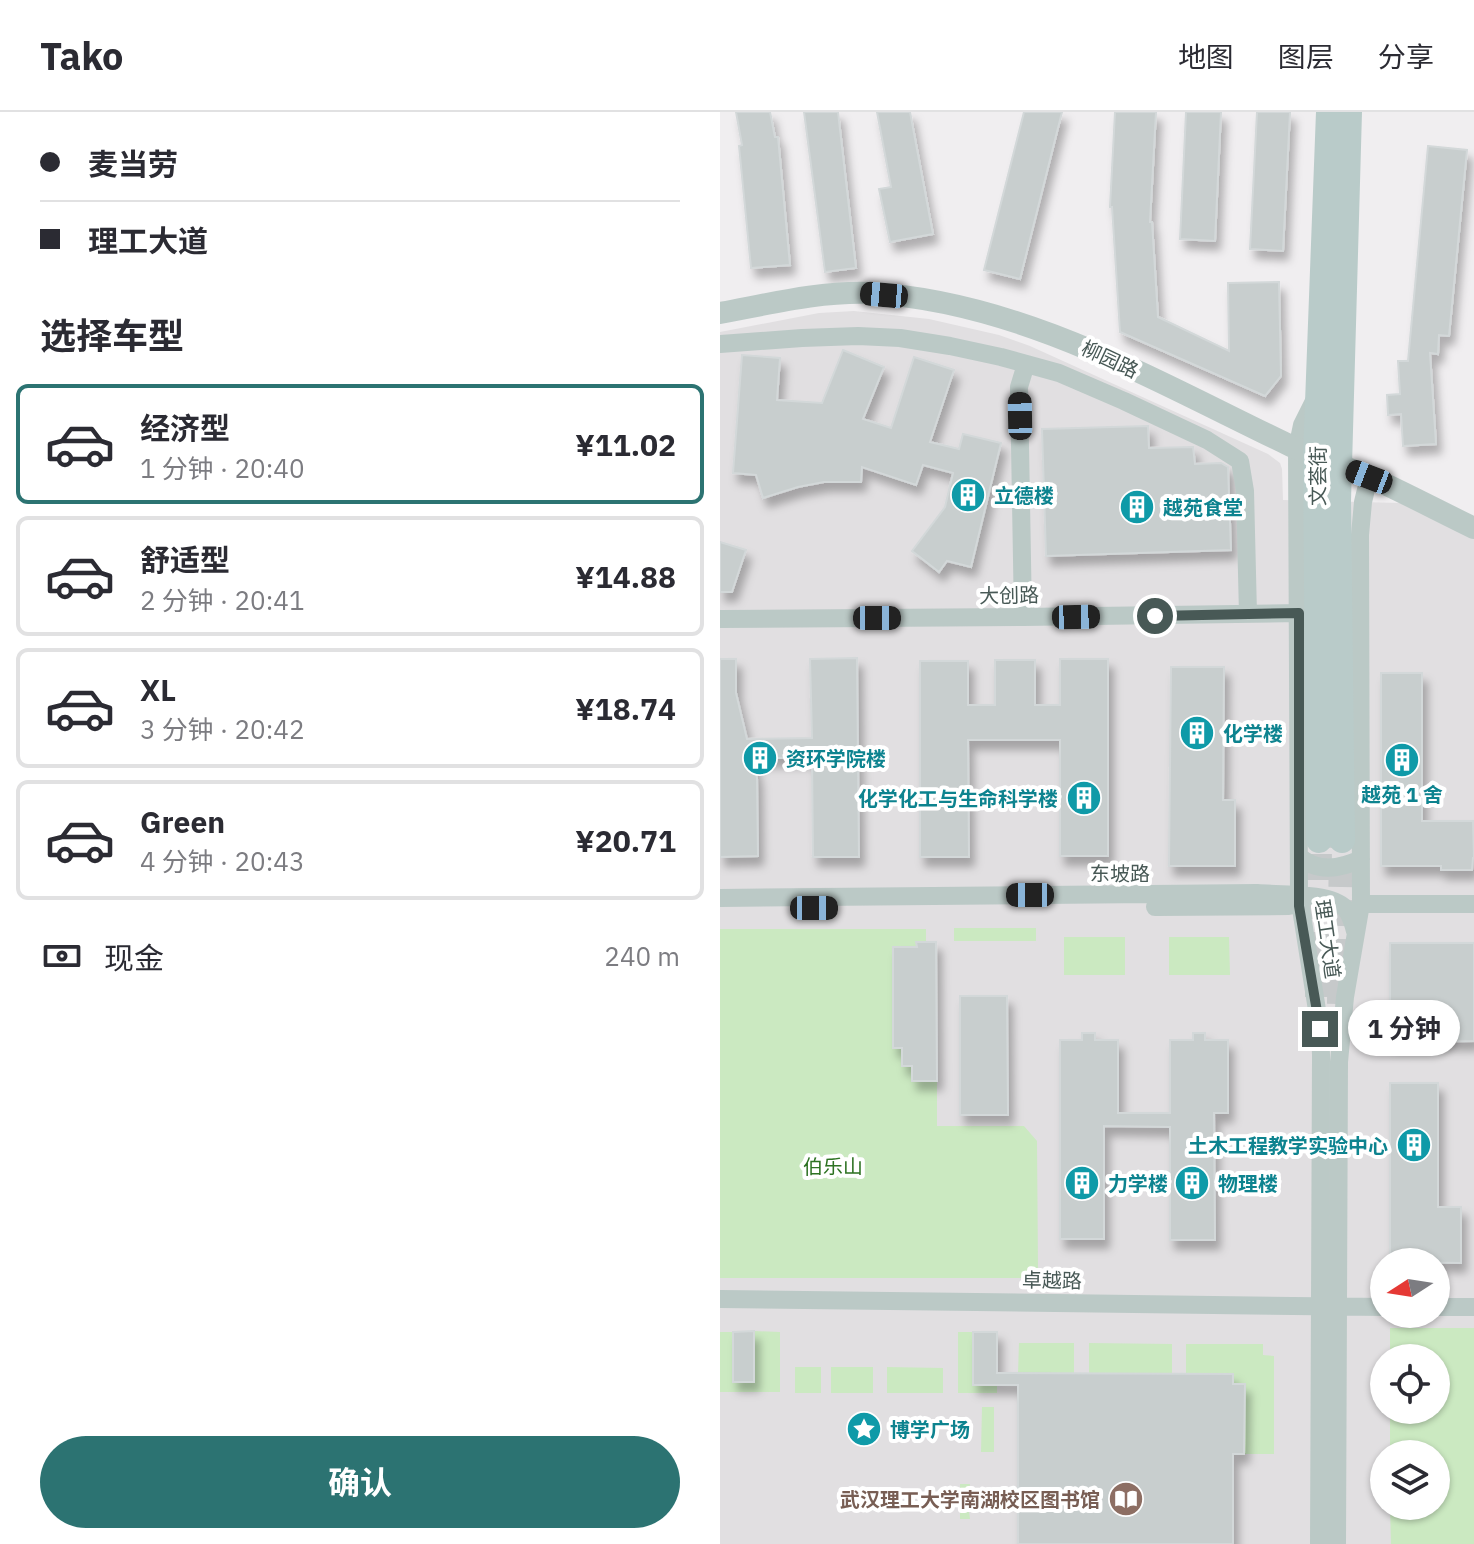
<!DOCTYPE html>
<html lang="zh">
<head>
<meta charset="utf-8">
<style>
  body { margin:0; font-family:"IBM Plex Sans","Noto Sans SC",sans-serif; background:#f2f2f3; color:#2b2b33; height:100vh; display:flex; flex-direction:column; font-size:30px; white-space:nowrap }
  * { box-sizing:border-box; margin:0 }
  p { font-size:26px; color:#7c7c81 }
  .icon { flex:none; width:44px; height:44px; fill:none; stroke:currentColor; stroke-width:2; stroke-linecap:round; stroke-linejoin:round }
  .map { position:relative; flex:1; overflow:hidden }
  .sheet { display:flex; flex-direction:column; background:#fff; width:720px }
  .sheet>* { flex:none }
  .banner { display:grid; align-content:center; height:176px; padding:0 40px; background:#fff }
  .needle { width:52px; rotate:258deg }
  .tools { position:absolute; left:650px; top:1136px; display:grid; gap:16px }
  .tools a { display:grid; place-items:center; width:80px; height:80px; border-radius:50%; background:#fff; box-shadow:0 2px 6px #0004; font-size:40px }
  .end { position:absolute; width:36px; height:36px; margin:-18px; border:10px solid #485956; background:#fff; box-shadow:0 0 0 4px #fff }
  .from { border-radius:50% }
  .bubble { position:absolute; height:56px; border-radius:28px; background:#fff; box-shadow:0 2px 6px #0004; font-size:26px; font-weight:700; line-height:56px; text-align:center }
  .car { position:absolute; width:24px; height:48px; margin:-24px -12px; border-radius:10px; box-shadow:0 0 6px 2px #0007; background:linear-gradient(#222 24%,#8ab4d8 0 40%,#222 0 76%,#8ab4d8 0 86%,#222 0) }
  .banner b { display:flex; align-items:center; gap:28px; height:76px; font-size:30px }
  .banner b+b { border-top:2px solid #e1e1e2 }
  .banner i { width:20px; height:20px; background:#2b2b33 }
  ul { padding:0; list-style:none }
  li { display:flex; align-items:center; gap:24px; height:120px; margin:0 16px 12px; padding:0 24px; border:4px solid #e1e1e2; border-radius:12px }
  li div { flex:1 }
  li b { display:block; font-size:30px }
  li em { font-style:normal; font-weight:700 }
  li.active { border-color:#2c7372 }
  li>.icon { width:72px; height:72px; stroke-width:1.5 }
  h2 { padding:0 40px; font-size:36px; line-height:96px }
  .pay { display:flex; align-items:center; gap:20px; height:88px; padding:0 40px; font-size:30px }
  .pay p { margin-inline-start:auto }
  .primary-button { display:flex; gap:16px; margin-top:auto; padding:16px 40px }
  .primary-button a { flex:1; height:92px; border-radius:48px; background:#2c7372; color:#fff; font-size:32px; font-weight:700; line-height:92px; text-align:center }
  header { display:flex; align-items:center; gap:48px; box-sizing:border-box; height:112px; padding:0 40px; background:#fff; border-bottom:2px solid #e1e1e2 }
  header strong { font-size:38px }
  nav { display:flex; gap:44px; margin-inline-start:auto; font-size:28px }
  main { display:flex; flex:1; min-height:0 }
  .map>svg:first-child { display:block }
</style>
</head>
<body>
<header>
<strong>Tako</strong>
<nav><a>地图</a><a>图层</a><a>分享</a></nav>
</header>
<main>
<section class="sheet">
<div class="banner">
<b><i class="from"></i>麦当劳</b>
<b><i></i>理工大道</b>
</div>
<h2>选择车型</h2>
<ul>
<li class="active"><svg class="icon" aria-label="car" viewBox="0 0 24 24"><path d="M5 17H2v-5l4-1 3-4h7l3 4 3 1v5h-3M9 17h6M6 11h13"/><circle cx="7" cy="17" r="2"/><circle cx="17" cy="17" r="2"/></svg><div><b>经济型</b><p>1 分钟 · 20:40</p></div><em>¥11.02</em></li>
<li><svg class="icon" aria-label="car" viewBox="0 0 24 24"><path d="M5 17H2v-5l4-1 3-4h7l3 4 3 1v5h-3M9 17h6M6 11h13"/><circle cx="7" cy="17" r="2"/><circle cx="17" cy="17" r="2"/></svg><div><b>舒适型</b><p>2 分钟 · 20:41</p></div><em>¥14.88</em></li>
<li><svg class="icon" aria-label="car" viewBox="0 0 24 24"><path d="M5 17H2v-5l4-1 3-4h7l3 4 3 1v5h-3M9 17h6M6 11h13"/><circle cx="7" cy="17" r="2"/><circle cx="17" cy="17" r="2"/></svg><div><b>XL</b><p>3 分钟 · 20:42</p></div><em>¥18.74</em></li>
<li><svg class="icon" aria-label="car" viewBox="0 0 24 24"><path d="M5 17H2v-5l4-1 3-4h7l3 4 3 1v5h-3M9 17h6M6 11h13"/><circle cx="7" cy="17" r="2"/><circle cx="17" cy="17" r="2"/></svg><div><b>Green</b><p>4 分钟 · 20:43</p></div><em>¥20.71</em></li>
</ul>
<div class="pay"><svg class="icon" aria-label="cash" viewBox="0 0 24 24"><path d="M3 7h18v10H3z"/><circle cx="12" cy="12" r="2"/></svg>现金<p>240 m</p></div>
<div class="primary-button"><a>确认</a></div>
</section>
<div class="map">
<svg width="754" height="1432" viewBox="0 0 754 1432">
  <defs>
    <filter id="shadow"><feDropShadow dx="5" dy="9" stdDeviation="4" flood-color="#0004"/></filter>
  </defs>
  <rect width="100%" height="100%" fill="#f0eef0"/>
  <!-- education -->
  <path fill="#e1dfe1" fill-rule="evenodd" d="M134,199L209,207L279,223L310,234L548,342L560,351L562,357L563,388L680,391L754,424V1432H0V220L99,201ZM664,1150H716V1202H664ZM664,1246H716V1298H664ZM664,1342H716V1394H664Z"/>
  <!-- green -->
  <path fill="#cbe9c1" d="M234,816H316V829H234Z
    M0,817H206V830H197V835L173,836V936H182V954H192L193,969H217V1014H304L317,1029L318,1156L304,1166H0Z
    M344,825H405V863H344Z
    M449,825H509L510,863H449Z
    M670,1216H754V1432H671L670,1394H716V1342H670V1298H716V1246H670Z
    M34,1219L60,1220V1280H0V1220H13V1269Z
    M238,1220H253V1273H277V1281H238Z
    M299,1231H354V1261H298Z
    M369,1231L452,1232V1261H369Z
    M466,1232H543V1243L554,1244V1342H524V1272H513V1262L466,1261Z
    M75,1255H101V1281H75Z
    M111,1255H153V1281H111Z
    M167,1255L223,1256V1281H167Z
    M262,1295H274V1340H261Z
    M240,1372H250L248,1392L250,1407H240Z"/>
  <!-- building -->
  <path fill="#c8cece" stroke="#d3d8d9" stroke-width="2" filter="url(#shadow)" d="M16,0H50L55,25H58L70,153L31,156L19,34L22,33Z
    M84,0H118L136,156L105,160Z
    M157,0H190L213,122L170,130L159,77L171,75Z
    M304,0H342L300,167L264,158Z
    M395,0H436L430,110H432L438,205L509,239L508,171L559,170L561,264L545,284L400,220L392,95H390Z
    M466,0H501L495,129L460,127Z
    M537,0H570L563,139L530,137Z
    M708,34L747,38L729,224L719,223L718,242L710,241L716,332L683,334L681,302L668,303L667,283L680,282L678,249H688Z
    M123,238L164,255L143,307L171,316L194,245L234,258L210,330L239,337L243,322L281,331L251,455L227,449L219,460L192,439L225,395L233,361L203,353L196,373L142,355L141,370H104L78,375L43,386L36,363L13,361L22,243L60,246L57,288L102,291Z
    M428,314L429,336L473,335L475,352L501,351L508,355L511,438L326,444L322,317Z
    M0,430L26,438L12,480H0Z
    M137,546L139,745H93L92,646H32L37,666L38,744L0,745V547H16V581L27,627L92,626L90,547Z
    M340,547H388V744H340V628H248L249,745H200V549H248V593H275V548H315V593H340Z
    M451,555H504L503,688H515V754H449Z
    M661,561H702V709H753L754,746H753L752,758H721V754H661Z
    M196,830H216L217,969H192V954H182V936H173V835H197Z
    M670,831H754V929L670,930Z
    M240,884H287L288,1003H240Z
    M362,921H375V928H398V1001H450V928H473V921H485V928H508V1001H494L495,1128H450V1015L384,1014V1127H340V928H362Z
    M670,971H718V1095H741V1151L670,1150Z
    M34,1219V1270H13V1220Z
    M253,1220H277V1261L513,1262V1272H525L524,1342H513V1432H298V1273H253Z"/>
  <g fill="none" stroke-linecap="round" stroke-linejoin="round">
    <!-- secondary-tunnel -->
    <path stroke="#c6c9ca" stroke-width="26" stroke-dasharray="26 13" stroke-linecap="butt" d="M598,885L599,728
      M620,892L622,728"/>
    <!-- minor -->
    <path stroke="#bbc9c6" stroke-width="18" d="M0,232L82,226L138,224L180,226L230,234L281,245L339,261L404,289L487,328L520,349L525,379L528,502
      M595,287L582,313L577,337L579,784L600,917L601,943L599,1432
      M303,505L299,275L306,252
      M0,507L303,505L579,501
      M579,744C597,761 620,757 641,747
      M0,786L537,781C558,783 611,780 625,796C630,802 633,811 635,819
      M641,792H754
      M435,795L569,794
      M0,1187L664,1195
      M716,1195H754
      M617,1432L619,950L625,885L641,792L640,423L643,390L649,365"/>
    <!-- tertiary -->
    <path stroke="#bbc9c6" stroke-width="22" d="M0,201C49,192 100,179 151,181C302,190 437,270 571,334C596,346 624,354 650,365C685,381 719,399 754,416"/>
    <!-- secondary -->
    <path stroke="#b9cbc9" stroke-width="26" d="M599,728L596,344L609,0
      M622,728L618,389L629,0"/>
  </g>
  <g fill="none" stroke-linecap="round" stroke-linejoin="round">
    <!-- route -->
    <path stroke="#485956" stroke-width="10" d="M435,504L579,501V794L600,917"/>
  </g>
  <!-- icons -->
  <defs>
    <g id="building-disc" transform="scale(1.8)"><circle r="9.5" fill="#0f9aa8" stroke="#fff"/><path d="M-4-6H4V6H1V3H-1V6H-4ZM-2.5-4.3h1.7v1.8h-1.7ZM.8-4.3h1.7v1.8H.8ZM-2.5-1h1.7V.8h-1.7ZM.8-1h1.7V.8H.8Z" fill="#fff"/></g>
    <g id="sight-disc" transform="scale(1.8)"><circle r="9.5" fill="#0f9aa8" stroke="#fff"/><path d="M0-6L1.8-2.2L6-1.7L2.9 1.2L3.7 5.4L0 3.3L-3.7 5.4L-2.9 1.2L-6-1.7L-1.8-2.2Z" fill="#fff"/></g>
    <g id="library-disc" transform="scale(1.8)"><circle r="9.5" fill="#8d6e63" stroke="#fff"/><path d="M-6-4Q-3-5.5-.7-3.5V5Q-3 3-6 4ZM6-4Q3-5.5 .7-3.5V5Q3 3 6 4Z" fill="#fff"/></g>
  </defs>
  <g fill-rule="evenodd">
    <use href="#building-disc" x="248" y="383"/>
    <use href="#building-disc" x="417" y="395"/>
    <use href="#building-disc" x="477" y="621"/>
    <use href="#building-disc" x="40" y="646"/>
    <use href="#building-disc" x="682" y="648"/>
    <use href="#building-disc" x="364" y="686"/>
    <use href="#building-disc" x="694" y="1033"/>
    <use href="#building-disc" x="362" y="1071"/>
    <use href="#building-disc" x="472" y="1071"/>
    <use href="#sight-disc" x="144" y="1317"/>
    <use href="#library-disc" x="406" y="1387"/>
  </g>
  <g text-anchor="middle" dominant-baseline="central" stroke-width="8" stroke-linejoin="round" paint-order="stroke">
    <!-- street labels -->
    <g font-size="20" fill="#485956" stroke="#fff">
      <text transform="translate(390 247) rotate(25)">柳园路</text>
      <text transform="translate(597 364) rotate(-90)">文荟街</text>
      <text transform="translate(289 483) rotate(-1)">大创路</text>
      <text x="400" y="761">东坡路</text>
      <text transform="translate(608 827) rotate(82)">理工大道</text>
      <text transform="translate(332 1168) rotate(1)">卓越路</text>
    </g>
    <!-- culture labels -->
    <g font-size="20" font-weight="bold" fill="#0d838f" stroke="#fff" text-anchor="start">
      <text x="274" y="383">立德楼</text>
      <text x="443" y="395">越苑食堂</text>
      <text x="503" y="621">化学楼</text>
      <text x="66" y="646">资环学院楼</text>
      <text x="682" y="682" text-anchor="middle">越苑 1 舍</text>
      <text x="338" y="686" text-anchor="end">化学化工与生命科学楼</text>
      <text x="668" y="1033" text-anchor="end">土木工程教学实验中心</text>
      <text x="388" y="1071">力学楼</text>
      <text x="498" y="1071">物理楼</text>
      <text x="170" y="1317">博学广场</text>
    </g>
    <!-- park labels -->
    <g font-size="20" fill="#2d7222" stroke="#fff">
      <text x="113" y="1054">伯乐山</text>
    </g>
    <!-- education labels -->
    <g font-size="20" font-weight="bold" fill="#785e54" stroke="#fff" text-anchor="end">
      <text x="380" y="1387">武汉理工大学南湖校区图书馆</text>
    </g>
  </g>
</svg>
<div class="tools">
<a><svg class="needle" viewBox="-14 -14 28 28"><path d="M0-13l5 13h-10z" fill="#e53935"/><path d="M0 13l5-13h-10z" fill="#7c7c81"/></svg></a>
<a><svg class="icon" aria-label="locate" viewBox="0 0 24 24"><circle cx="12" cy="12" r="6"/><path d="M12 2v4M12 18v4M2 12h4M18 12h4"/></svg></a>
<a><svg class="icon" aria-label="layers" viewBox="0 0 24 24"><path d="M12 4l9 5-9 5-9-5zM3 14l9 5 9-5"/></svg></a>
</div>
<i class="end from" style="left:435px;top:504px"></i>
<i class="end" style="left:600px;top:917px"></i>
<div class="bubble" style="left:628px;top:888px;width:112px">1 分钟</div>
<i class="car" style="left:164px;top:183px;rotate:275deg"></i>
<i class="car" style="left:300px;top:304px;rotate:359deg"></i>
<i class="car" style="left:649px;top:365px;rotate:291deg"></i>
<i class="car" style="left:356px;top:505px;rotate:89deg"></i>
<i class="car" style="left:157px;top:506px;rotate:90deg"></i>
<i class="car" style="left:310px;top:783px;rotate:270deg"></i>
<i class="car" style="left:94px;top:796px;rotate:90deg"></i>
</div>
</main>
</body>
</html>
